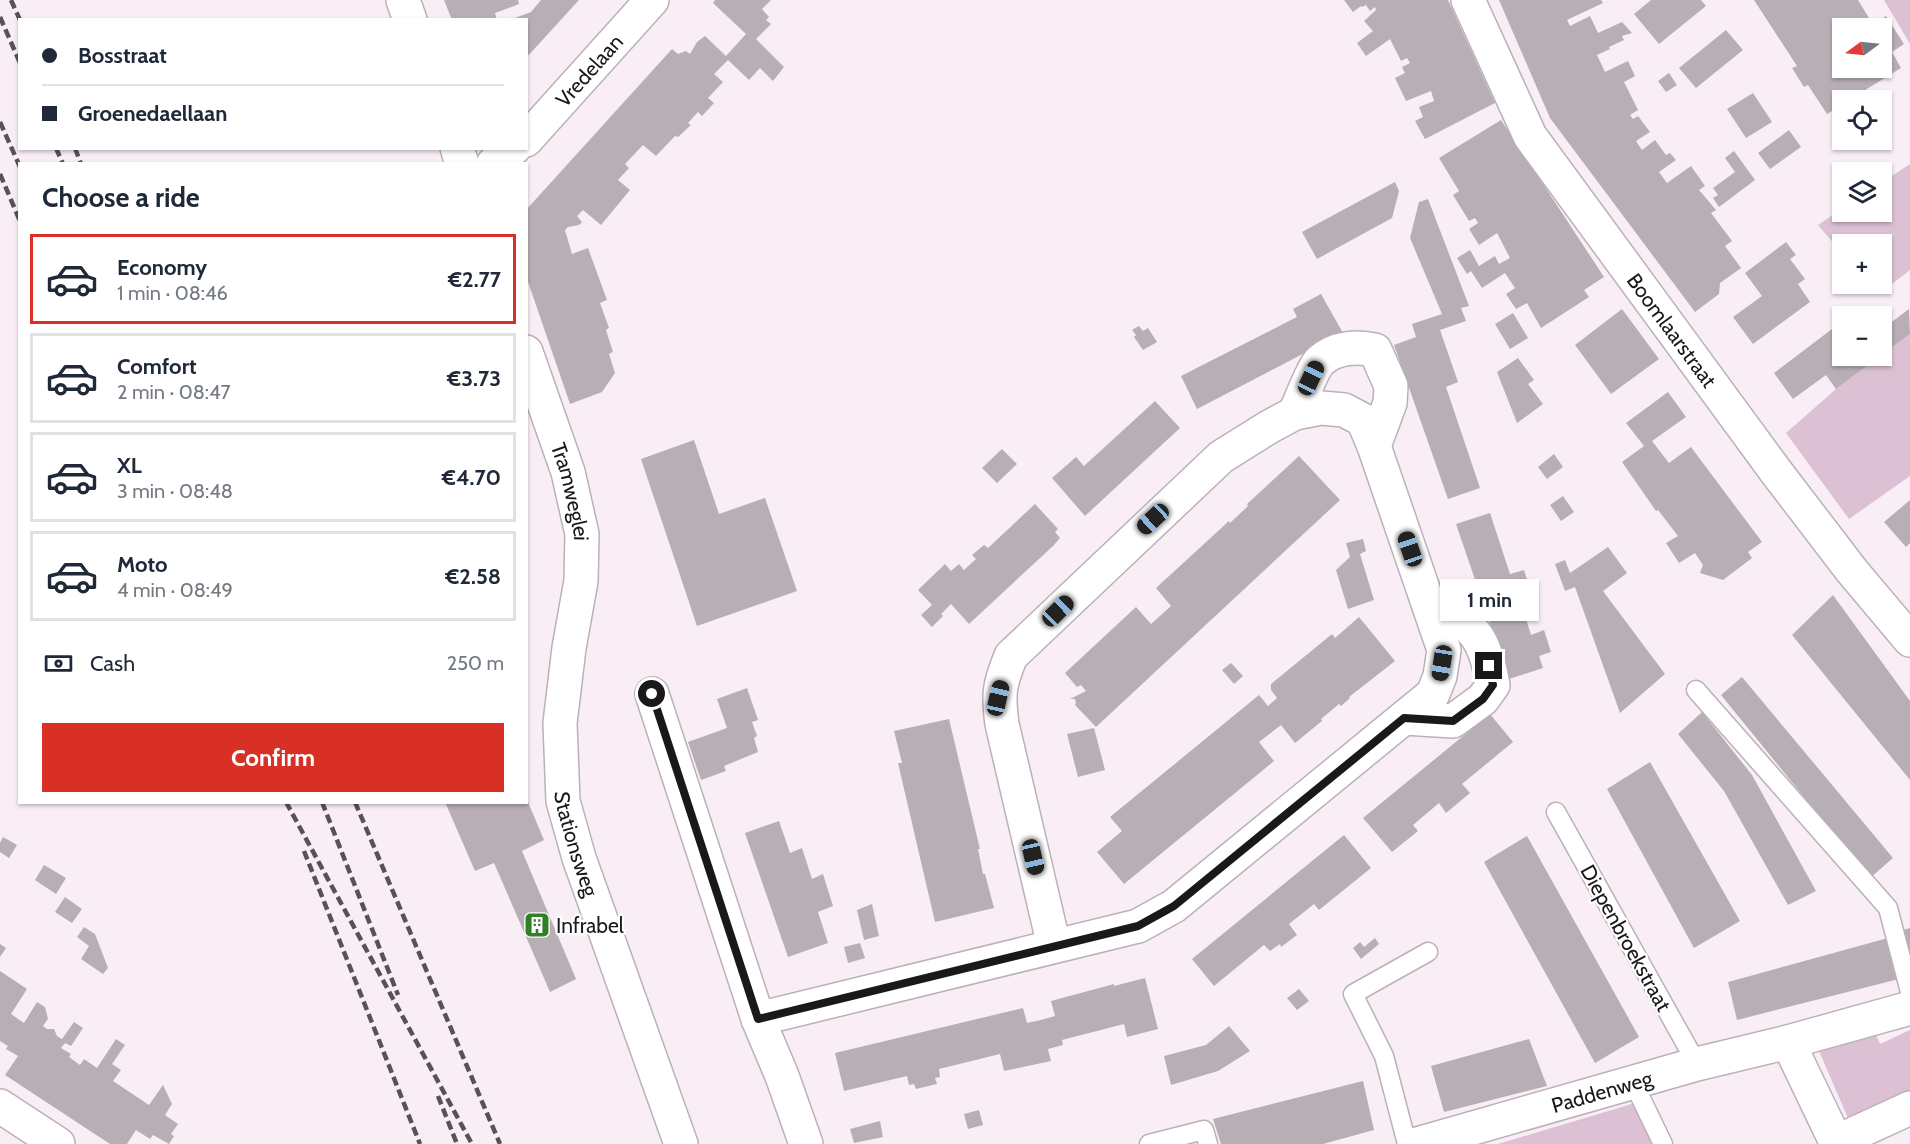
<!DOCTYPE html>
<html lang="en">
<head>
<meta charset="utf-8">
<style>
  body { margin:0; font-family:Cabin,sans-serif; background:#f6f6f7; color:#1f2937; height:100vh; display:flex; flex-direction:column; font-size:22px; white-space:nowrap }
  * { box-sizing:border-box; margin:0 }
  p { font-size:20px; color:#747a83 }
  .icon { flex:none; width:33px; height:33px; fill:none; stroke:currentColor; stroke-width:2; stroke-linecap:round; stroke-linejoin:round }
  .map { position:relative; flex:1; overflow:hidden }
  .drawer { position:absolute; left:18px; top:162px; width:510px; height:642px; display:flex; flex-direction:column; background:#fff; border-radius:0px; box-shadow:0 2px 4px #0004 }
  .drawer>* { flex:none }
  .banner { position:absolute; left:18px; top:18px; width:510px; height:132px; border-radius:0px; box-shadow:0 2px 4px #0004; display:grid; align-content:center; height:132px; padding:0 24px; background:#fff }
  .needle { width:39px; rotate:255deg }
  .fabs { position:absolute; left:1832px; top:18px; display:grid; gap:12px }
  .fabs a { display:grid; place-items:center; width:60px; height:60px; border-radius:0px; background:#fff; box-shadow:0 2px 4px #0004; font-size:30px }
  .end { position:absolute; width:27px; height:27px; margin:-14px; border:8px solid #1b181a; background:#fff; box-shadow:0 0 0 3px #fff }
  .from { border-radius:50% }
  .bubble { position:absolute; height:42px; border-radius:0px; background:#fff; box-shadow:0 2px 4px #0004; font-size:20px; font-weight:700; line-height:42px; text-align:center }
  .car { position:absolute; width:18px; height:36px; margin:-18px -9px; border-radius:8px; box-shadow:0 0 4px 2px #0007; background:linear-gradient(#222 24%,#8ab4d8 0 40%,#222 0 76%,#8ab4d8 0 86%,#222 0) }
  .banner b { display:flex; align-items:center; gap:21px; height:57px; font-size:22px }
  .banner b+b { border-top:2px solid #e0e1e3 }
  .banner i { width:15px; height:15px; background:#1f2937 }
  ul { padding:0; list-style:none }
  li { display:flex; align-items:center; gap:18px; height:90px; margin:0 12px 9px; padding:0 12px; border:3px solid #e0e1e3; border-radius:0px }
  li div { flex:1 }
  li b { display:block; font-size:22px }
  li em { font-style:normal; font-weight:700 }
  li.on { border-color:#d93025 }
  li>.icon { width:54px; height:54px; stroke-width:1.5 }
  h2 { padding:0 24px; font-size:27px; line-height:72px }
  .pay { display:flex; align-items:center; gap:15px; height:66px; padding:0 24px; font-size:22px }
  .pay p { margin-inline-start:auto }
  .cta { display:flex; gap:12px; margin-top:auto; padding:12px 24px }
  .cta a { flex:1; height:69px; border-radius:0px; background:#d93025; color:#fff; font-size:24px; font-weight:700; line-height:69px; text-align:center }
  .map>svg:first-child { display:block }
</style>
</head>
<body>
<div class="map">
<svg width="1910" height="1144" viewBox="0 0 1910 1144">
  <rect width="100%" height="100%" fill="#f9eef5"/>
  <!-- green -->
  <path fill="#dcc1d4" d="M1884,0H1910V44Z
    M1910,164V270L1879,294L1869,284H1881V244H1842V253L1818,225L1842,209V212H1881V183Z
    M1910,334V476L1849,519L1786,433L1836,389Z
    M1873,1028L1880,1044L1910,1030V1097L1850,1123L1816,1044Z
    M1635,1103L1654,1144H1498Z"/>
  <!-- building -->
  <path fill="#b8aeb5" d="M444,0H518L519,4L495,13L497,20H452Z
    M541,0H579L526,58V20L512,19L531,12Z
    M715,0H771L762,9L769,17L766,20L771,24L756,39L784,67L773,81L760,68L749,80L728,60L714,74L723,82L708,98L714,103L702,116L698,112L688,123L691,125L678,137L675,136L656,156L643,145L625,164L629,168L618,180L630,190L601,225L583,210L577,216L582,222L579,225L568,227L565,230L572,254L588,248L607,300L600,303L609,328L606,330L613,352L609,354L615,373L602,392L570,404L526,276V210L672,49L678,54L686,51L690,54L697,42L705,36L726,56L746,34L713,3Z
    M1344,0H1448L1495,103L1425,139L1415,121L1423,117L1419,107L1434,101L1431,91L1406,101L1395,78L1405,73L1402,67L1410,63L1407,58L1401,61L1390,39L1366,56L1357,43L1373,31L1364,21L1376,10L1375,7L1370,11L1366,5L1362,7L1361,6L1353,12Z
    M1499,0H1601L1603,3L1567,20L1570,26L1590,16L1598,33L1622,22L1632,33L1622,36L1624,40L1609,47L1610,49L1597,55L1605,72L1628,61L1635,76L1624,82L1638,110L1630,115L1633,119L1638,116L1650,132L1636,141L1642,150L1655,140L1666,155L1670,153L1676,160L1659,172L1667,183L1691,166L1705,186L1699,190L1716,210L1711,213L1732,241L1725,246L1741,268L1720,283L1719,294L1695,312L1550,118Z
    M1651,0H1701L1706,6L1659,44L1634,14Z
    M1754,0H1858L1875,28H1842V68H1881V38L1884,42L1888,40L1877,22L1886,16L1904,44L1892,52L1901,68L1849,100H1842V105L1827,114L1808,85L1804,87L1792,68L1797,66Z
    M1726,30L1743,50L1696,88L1679,68Z
    M1669,73L1677,85L1666,92L1658,81Z
    M1753,93L1772,122L1746,138L1727,109Z
    M1501,120L1604,277L1584,290L1589,297L1541,328L1527,303L1516,309L1506,294L1515,288L1505,273L1482,288L1471,271L1467,274L1457,258L1470,250L1479,266L1495,256L1499,264L1510,258L1497,233L1479,245L1469,229L1478,223L1475,218L1469,221L1453,195L1459,191L1439,158Z
    M1789,130L1801,147L1770,169L1758,153Z
    M1734,151L1755,180L1719,207L1713,198L1718,195L1713,188L1735,172L1725,158Z
    M1395,182L1399,191L1392,218L1317,259L1302,232Z
    M1428,199L1469,306L1461,308L1466,321L1440,330L1458,382L1446,387L1480,488L1448,499L1394,345L1416,337L1412,324L1442,314L1410,238L1419,202Z
    M1786,242L1796,255L1790,259L1805,279L1798,284L1810,302L1753,344L1733,317L1762,296L1745,273Z
    M1321,294L1343,333L1197,409L1181,376L1297,317L1293,309Z
    M1622,309L1659,359L1611,394L1575,345Z
    M1909,309L1910,334L1836,389L1826,375L1793,399L1774,373L1832,329L1842,343V356H1881V330Z
    M1513,313L1528,338L1510,349L1495,324Z
    M1139,326L1143,331L1148,328L1157,342L1143,350L1134,337L1136,335L1132,330Z
    M1518,358L1534,380L1528,384L1543,404L1517,423L1497,372Z
    M1668,392L1686,417L1652,441L1669,463L1691,447L1762,542L1748,552L1752,558L1723,580L1700,573L1703,565L1695,553L1679,563L1666,543L1678,536L1658,510L1656,511L1622,462L1644,446L1626,423Z
    M1155,401L1180,428L1085,516L1052,478L1076,457L1084,466Z
    M694,440L719,514L765,498L797,591L697,626L641,459Z
    M1002,449L1017,464L997,483L982,468Z
    M1554,454L1563,467L1547,479L1538,467Z
    M1299,456L1340,500L1096,727L1075,705L1076,703L1075,699H1070L1086,691L1081,685L1077,687L1065,673L1136,607L1151,624L1171,606L1156,588L1229,521L1230,523L1248,506L1247,504Z
    M1563,496L1574,512L1561,521L1550,505Z
    M1910,500V543L1906,547L1884,522Z
    M1035,504L1058,529L1055,532L1060,538L1053,546L969,624L951,604L941,614L943,616L932,627L921,615L932,605L918,590L945,564L951,571L959,564L964,570L976,559L972,555L984,545L988,548Z
    M1490,513L1510,574L1524,570L1534,601L1522,606L1531,635L1544,630L1551,652L1539,656L1543,668L1509,679L1456,524Z
    M1363,539L1366,551L1360,554L1374,600L1348,609L1336,570L1350,557L1346,543Z
    M1608,547L1627,573L1603,591L1665,674L1620,713L1575,587L1565,591L1555,564L1565,560L1570,573Z
    M1833,595L1910,701V780L1792,635Z
    M1359,617L1395,661L1349,697L1350,698L1341,706L1339,704L1321,719L1322,721L1295,743L1281,725L1259,742L1274,761L1124,884L1097,852L1122,831L1110,817L1259,695L1268,706L1277,698L1271,690V684L1332,634L1335,638Z
    M1231,663L1243,676L1234,684L1222,670Z
    M1742,677L1893,858L1870,878L1721,695Z
    M747,688L758,720L752,722L757,736L754,738L758,752L724,766L726,771L701,780L688,742L727,728L717,699Z
    M1702,712L1752,775L1816,891L1788,905L1724,791L1678,734Z
    M1490,714L1513,742L1462,784L1470,793L1446,813L1439,803L1413,825L1418,831L1392,852L1363,818Z
    M949,719L979,845L980,849H978L983,874H985L994,908L935,922L898,763H902L894,731Z
    M1094,728L1105,770L1078,777L1067,734Z
    M1650,762L1740,921L1694,948L1607,789Z
    M445,802H528L544,840L522,851L576,979L550,992L494,863L475,871Z
    M779,821L790,853L802,848L812,879L823,874L833,906L818,912L828,943L788,957L745,833Z
    M1344,835L1371,868L1319,910L1314,904L1289,924L1297,935L1281,947L1280,944L1270,951L1264,945L1214,986L1192,959Z
    M1527,836L1639,1037L1595,1063L1484,862Z
    M3,837L17,845L9,858L0,852V843Z
    M44,865L66,878L56,894L35,880Z
    M65,897L82,909L72,923L55,912Z
    M872,904L879,936L864,940L857,910Z
    M84,927L95,934L108,968L103,974L81,959L89,946L77,937Z
    M1910,928V954H1909L1903,930Z
    M1375,938L1379,944L1361,959L1353,948L1360,942L1364,947Z
    M1888,938L1899,979L1737,1020L1728,982Z
    M860,943L865,958L848,963L844,947Z
    M0,944L6,948L0,957Z
    M0,971L27,989L11,1014L24,1023L37,1002L45,1007L48,1019L43,1026L47,1029H54L57,1036L62,1039L74,1022L83,1028L71,1046L65,1043L61,1048L71,1054L69,1057L80,1065L84,1059L97,1068L116,1039L125,1045L112,1064L121,1070L113,1081L149,1105L163,1085L172,1104L165,1115L178,1124L171,1134L174,1136L169,1144L153,1135L150,1139L136,1130L127,1144H110L5,1075L18,1056L6,1049L8,1046L0,1041Z
    M1145,978L1158,1029L1127,1037L1124,1024L1062,1040L1063,1045L1048,1049L1051,1061L1004,1071L1000,1054L939,1069L940,1077L935,1078L937,1084L916,1089L914,1084L909,1085L907,1076L844,1091L835,1053L1023,1008L1027,1023L1041,1020L1055,1016L1051,1001L1114,984V986Z
    M1299,989L1309,1001L1297,1010L1287,998Z
    M1229,1026L1250,1051L1218,1071L1171,1085L1164,1056L1206,1045Z
    M1529,1039L1547,1086L1444,1112L1431,1066Z
    M1363,1081L1374,1130L1323,1144H1221L1213,1119Z
    M979,1110L983,1125L968,1129L964,1114Z
    M880,1121L883,1137L854,1143L850,1129Z"/>
  <g fill="none" stroke-linecap="round" stroke-linejoin="round">
    <!-- service casing -->
    <g stroke="#bbb1b8" stroke-width="21">
      <path id="service" d="M1696,690L1888,908L1910,992
        M1556,812L1697,1064
        M1633,1082L1663,1144
        M1149,1144L1204,1130L1208,1144
        M1407,1144L1384,1056L1353,994L1428,952"/>
    </g>
    <!-- minor casing -->
    <g stroke="#bbb1b8" stroke-width="36">
      <g id="minor">
        <path id="s1" d="M1468,0L1530,136L1777,473L1852,571L1910,640"/>
        <path id="s2" d="M526,140L652,0"/>
        <path d="M493,164L514,148"/>
        <path d="M1295,413C1300,402 1313,368 1320,361C1335,347 1358,346 1375,350L1391,386L1390,403L1374,446"/>
        <path d="M652,694L758,1019L782,1076L806,1144"/>
        <path d="M1404,718L1453,721L1483,699L1493,685C1489,663 1483,635 1463,623C1454,617 1442,614 1432,611"/>
        <path d="M758,1019L1138,926L1174,906L1433,694L1440,676L1444,650L1374,446L1363,420L1344,410L1321,408L1295,413L1269,427L1221,457L1011,656C999,685 998,694 1002,724L1054,946"/>
        <path d="M1788,1042L1836,1142L1910,1108"/>
        <path d="M0,1106L58,1144"/>
        <path id="s3" d="M1417,1144L1697,1064L1788,1042L1910,1008"/>
      </g>
    </g>
    <!-- tertiary casing -->
    <g stroke="#bbb1b8" stroke-width="36">
      <g id="tertiary">
        <path d="M403,0L410,20"/>
        <path d="M457,148L462,164"/>
        <path id="s4" d="M526,352L568,472L582,534L581,581L569,648L560,723L563,801L579,858L681,1144"/>
      </g>
    </g>
    <!-- service -->
    <use href="#service" stroke="#fff" stroke-width="18"/>
    <!-- minor -->
    <use href="#minor" stroke="#fff" stroke-width="33"/>
    <!-- tertiary -->
    <use href="#tertiary" stroke="#fff" stroke-width="33"/>
    <!-- rail -->
    <path stroke="#585256" stroke-width="4.5" stroke-dasharray="9 4.5" stroke-linecap="butt" d="M11,0L20,20
      M0,17L20,63
      M0,122L20,167
      M56,148L63,164
      M75,148L81,164
      M0,174L20,221
      M286,802L472,1144
      M322,802L398,995
      M355,802L500,1144
      M304,851L420,1144
      M438,1096L457,1144"/>
  </g>
  <g fill="none" stroke-linecap="round" stroke-linejoin="round">
    <!-- route -->
    <path stroke="#1b181a" stroke-width="8" d="M652,694L758,1019L1138,926L1174,906L1404,718L1453,721L1483,699L1493,685L1489,666"/>
  </g>
  <!-- icons -->
  <defs>
    <g id="building-square" transform="scale(1.35)"><rect x="-9" y="-9" width="18" height="18" rx="4" fill="#337f28" stroke="#fff"/><path d="M-4-6H4V6H1V3H-1V6H-4ZM-2.5-4.3h1.7v1.8h-1.7ZM.8-4.3h1.7v1.8H.8ZM-2.5-1h1.7V.8h-1.7ZM.8-1h1.7V.8H.8Z" fill="#fff"/></g>
  </defs>
  <g fill-rule="evenodd">
    <use href="#building-square" x="537" y="925"/>
  </g>
  <g text-anchor="middle" dominant-baseline="central" stroke-width="4.5" stroke-linejoin="round" paint-order="stroke">
    <!-- street labels -->
    <g font-size="21" fill="#1b181a" stroke="#fff">
      <text stroke="none"><textPath href="#s2" startOffset="94">Vredelaan</textPath></text>
      <text stroke="none"><textPath href="#s1" startOffset="390">Boomlaarstraat</textPath></text>
      <text stroke="none"><textPath href="#s4" startOffset="147">Tramweglei</textPath></text>
      <text stroke="none"><textPath href="#s4" startOffset="504">Stationsweg</textPath></text>
      <text transform="translate(1626 938) rotate(61)">Diepenbroekstraat</text>
      <text stroke="none"><textPath href="#s3" startOffset="192">Paddenweg</textPath></text>
    </g>
    <!-- poi labels -->
    <g font-size="21" fill="#1b181a" stroke="#fff" text-anchor="start">
      <text x="556" y="925">Infrabel</text>
    </g>
  </g>
</svg>
<div class="fabs">
<a><svg class="needle" viewBox="-14 -14 28 28"><path d="M0-13l5 13h-10z" fill="#e53935"/><path d="M0 13l5-13h-10z" fill="#747a83"/></svg></a>
<a><svg class="icon" aria-label="locate" viewBox="0 0 24 24"><circle cx="12" cy="12" r="6"/><path d="M12 2v4M12 18v4M2 12h4M18 12h4"/></svg></a>
<a><svg class="icon" aria-label="layers" viewBox="0 0 24 24"><path d="M12 4l9 5-9 5-9-5zM3 14l9 5 9-5"/></svg></a>
<a>+</a>
<a>−</a>
</div>
<i class="end from" style="left:652px;top:694px"></i>
<i class="end" style="left:1489px;top:666px"></i>
<div class="bubble" style="left:1440px;top:579px;width:99px">1 min</div>
<i class="car" style="left:1311px;top:378px;rotate:25deg"></i>
<i class="car" style="left:1153px;top:519px;rotate:227deg"></i>
<i class="car" style="left:1410px;top:549px;rotate:341deg"></i>
<i class="car" style="left:1058px;top:611px;rotate:46deg"></i>
<i class="car" style="left:1442px;top:663px;rotate:189deg"></i>
<i class="car" style="left:998px;top:698px;rotate:13deg"></i>
<i class="car" style="left:1033px;top:857px;rotate:167deg"></i>
<div class="banner">
<b><i class="from"></i>Bosstraat</b>
<b><i></i>Groenedaellaan</b>
</div>
<section class="drawer">
<h2>Choose a ride</h2>
<ul>
<li class="on"><svg class="icon" aria-label="car" viewBox="0 0 24 24"><path d="M5 17H2v-5l4-1 3-4h7l3 4 3 1v5h-3M9 17h6M6 11h13"/><circle cx="7" cy="17" r="2"/><circle cx="17" cy="17" r="2"/></svg><div><b>Economy</b><p>1 min · 08:46</p></div><em>€2.77</em></li>
<li><svg class="icon" aria-label="car" viewBox="0 0 24 24"><path d="M5 17H2v-5l4-1 3-4h7l3 4 3 1v5h-3M9 17h6M6 11h13"/><circle cx="7" cy="17" r="2"/><circle cx="17" cy="17" r="2"/></svg><div><b>Comfort</b><p>2 min · 08:47</p></div><em>€3.73</em></li>
<li><svg class="icon" aria-label="car" viewBox="0 0 24 24"><path d="M5 17H2v-5l4-1 3-4h7l3 4 3 1v5h-3M9 17h6M6 11h13"/><circle cx="7" cy="17" r="2"/><circle cx="17" cy="17" r="2"/></svg><div><b>XL</b><p>3 min · 08:48</p></div><em>€4.70</em></li>
<li><svg class="icon" aria-label="car" viewBox="0 0 24 24"><path d="M5 17H2v-5l4-1 3-4h7l3 4 3 1v5h-3M9 17h6M6 11h13"/><circle cx="7" cy="17" r="2"/><circle cx="17" cy="17" r="2"/></svg><div><b>Moto</b><p>4 min · 08:49</p></div><em>€2.58</em></li>
</ul>
<div class="pay"><svg class="icon" aria-label="cash" viewBox="0 0 24 24"><path d="M3 7h18v10H3z"/><circle cx="12" cy="12" r="2"/></svg>Cash<p>250 m</p></div>
<div class="cta"><a>Confirm</a></div>
</section>
</div>
</body>
</html>
